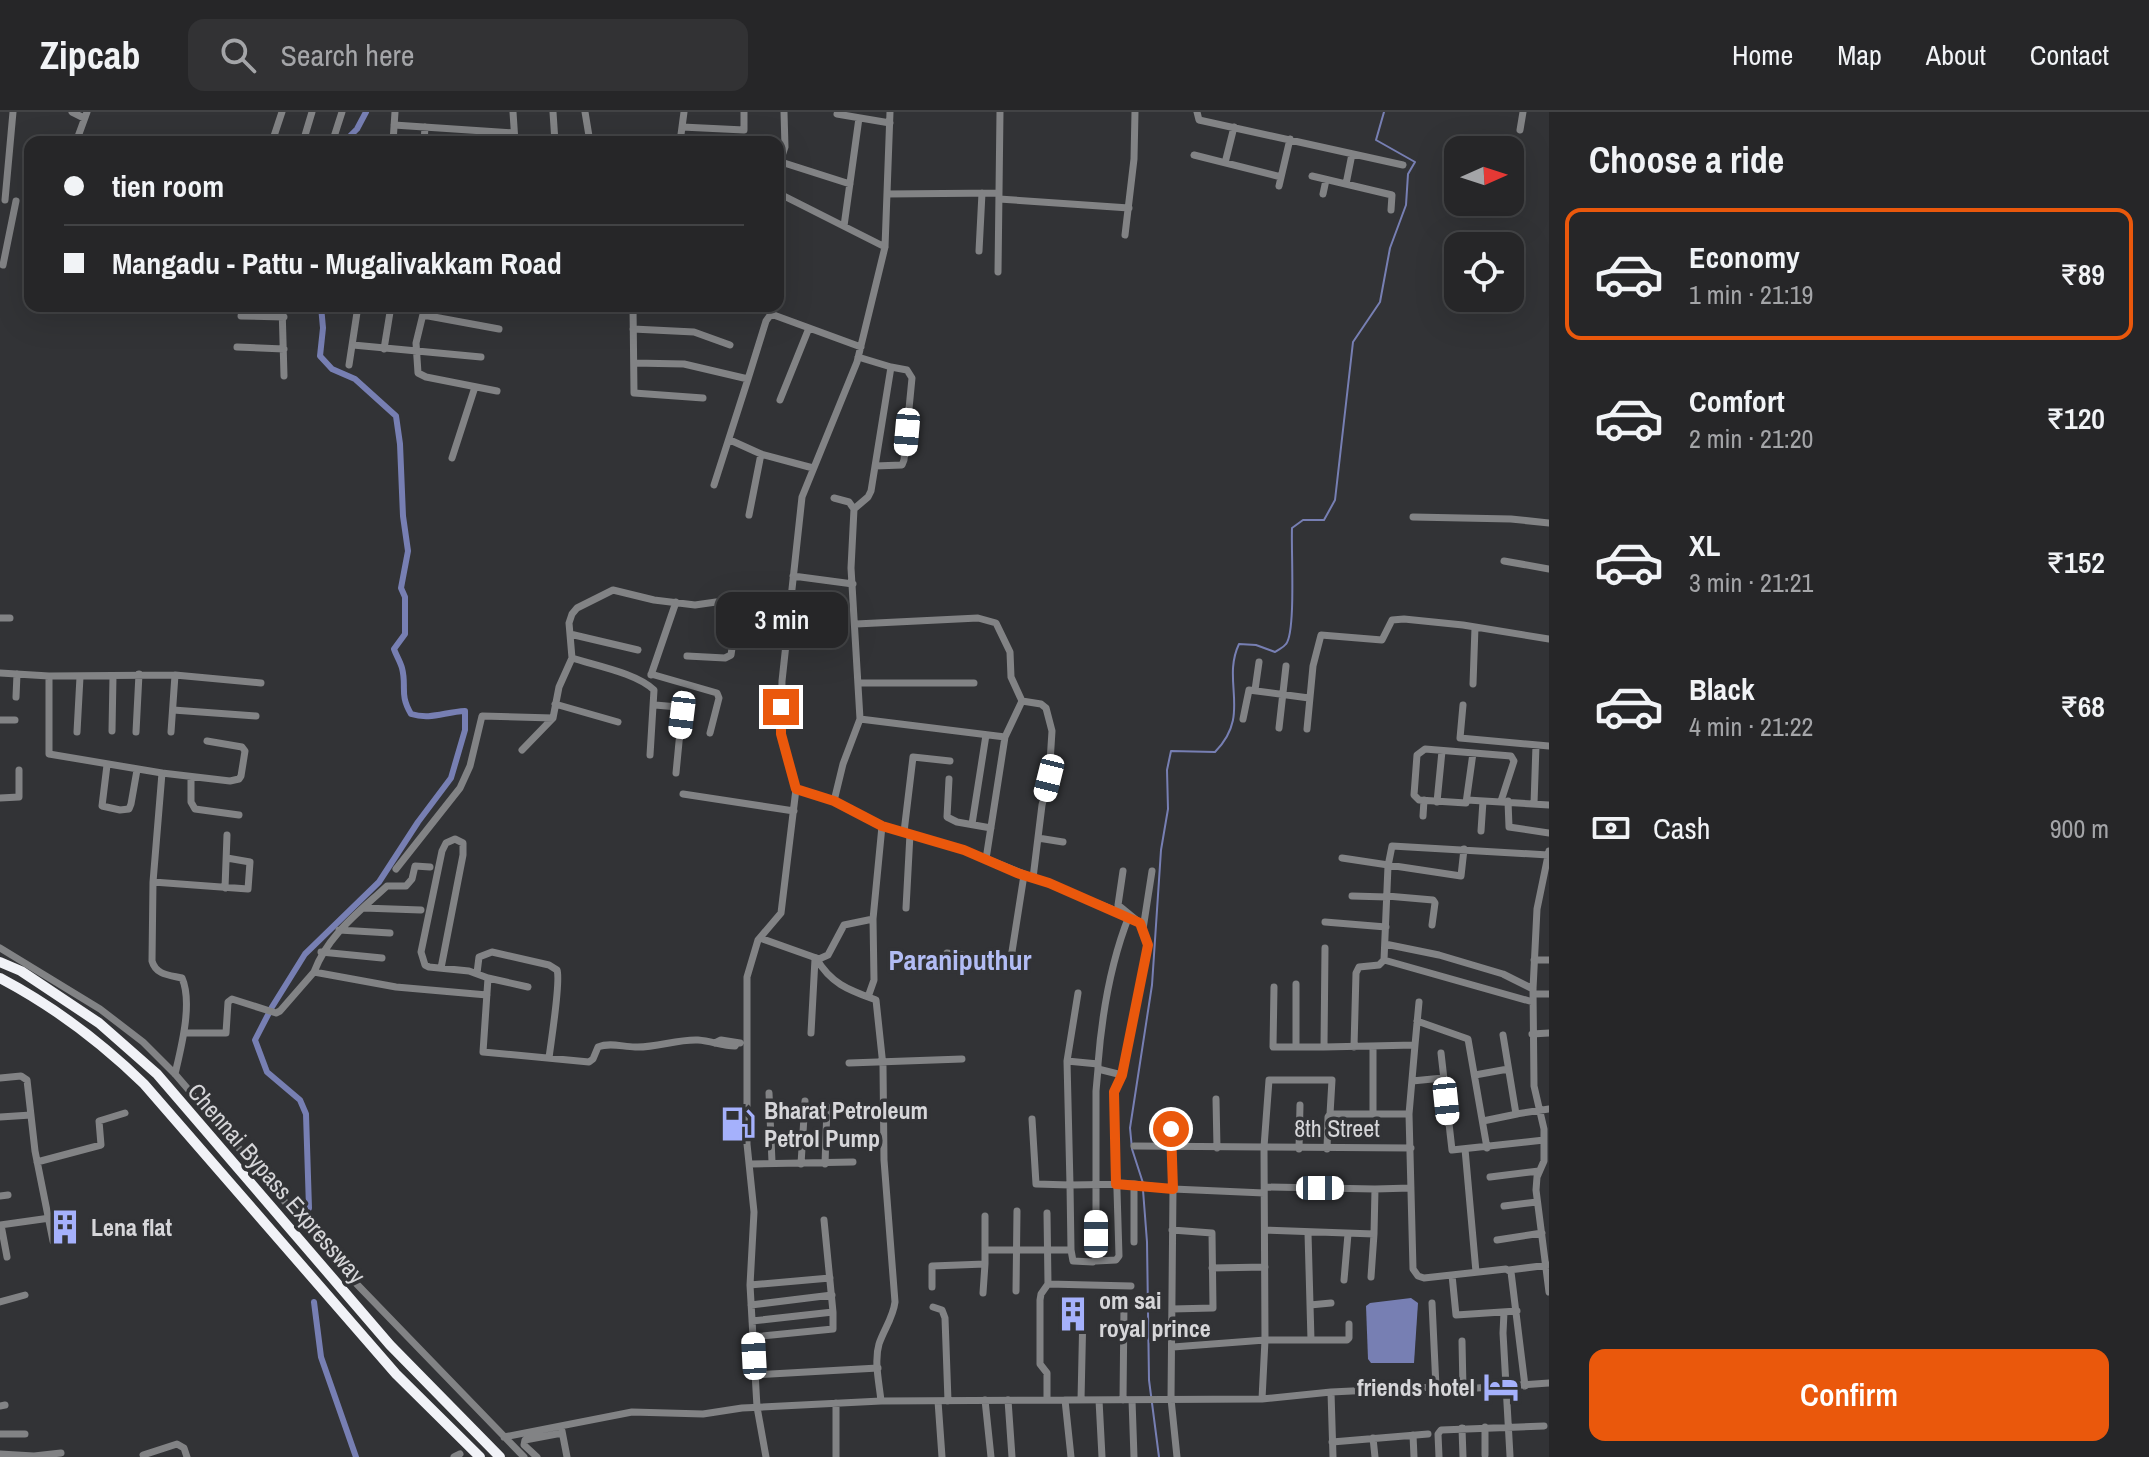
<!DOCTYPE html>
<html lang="en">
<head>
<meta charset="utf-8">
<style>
  body { margin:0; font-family:"Archivo Narrow",sans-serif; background:#323234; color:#f1f3f6; height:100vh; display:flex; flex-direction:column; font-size:30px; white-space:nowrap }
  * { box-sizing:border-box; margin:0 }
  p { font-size:26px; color:#a4a5a8 }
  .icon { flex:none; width:44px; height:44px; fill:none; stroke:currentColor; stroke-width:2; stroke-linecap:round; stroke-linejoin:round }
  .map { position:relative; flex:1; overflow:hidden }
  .side { display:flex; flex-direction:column; background:#262628; width:600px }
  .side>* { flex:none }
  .hud { position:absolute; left:24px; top:24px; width:760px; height:176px; border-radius:16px; box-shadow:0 8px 32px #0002,0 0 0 2px #424345; display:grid; align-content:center; height:176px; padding:0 40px; background:#262628 }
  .needle { width:52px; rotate:87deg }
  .controls { position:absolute; left:1444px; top:24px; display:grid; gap:16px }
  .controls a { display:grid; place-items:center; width:80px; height:80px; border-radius:16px; background:#262628; box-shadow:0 8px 32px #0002,0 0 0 2px #424345; font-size:40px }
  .end { position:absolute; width:36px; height:36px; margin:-18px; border:10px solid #ea580c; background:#fff; box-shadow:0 0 0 4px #fff }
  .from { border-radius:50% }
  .bubble { position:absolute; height:56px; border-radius:16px; background:#262628; box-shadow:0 8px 32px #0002,0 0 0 2px #424345; font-size:26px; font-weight:600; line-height:56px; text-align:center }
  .car { position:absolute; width:24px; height:48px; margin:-24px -12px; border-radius:10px; box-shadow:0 0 6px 2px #0007; background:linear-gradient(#fff 24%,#345 0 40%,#fff 0 76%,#345 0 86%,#fff 0) }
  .hud b { display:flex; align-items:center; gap:28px; height:76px; font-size:30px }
  .hud b+b { border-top:2px solid #424345 }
  .hud i { width:20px; height:20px; background:#f1f3f6 }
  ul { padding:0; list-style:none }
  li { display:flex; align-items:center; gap:24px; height:132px; margin:0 16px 12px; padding:0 24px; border:4px solid transparent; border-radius:16px }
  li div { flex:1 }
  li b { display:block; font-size:30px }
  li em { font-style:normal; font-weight:600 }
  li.on { border-color:#ea580c }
  li>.icon { width:72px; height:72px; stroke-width:1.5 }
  h2 { padding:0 40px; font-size:36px; line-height:96px }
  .pay { display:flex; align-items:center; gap:20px; height:88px; padding:0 40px; font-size:30px }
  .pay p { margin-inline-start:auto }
  .action { display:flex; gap:16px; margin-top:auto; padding:16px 40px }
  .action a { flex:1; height:92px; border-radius:16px; background:#ea580c; color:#fff; font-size:32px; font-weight:600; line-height:92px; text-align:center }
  header { display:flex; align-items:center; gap:48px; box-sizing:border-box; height:112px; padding:0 40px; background:#262628; border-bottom:2px solid #424345 }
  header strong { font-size:38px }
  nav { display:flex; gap:44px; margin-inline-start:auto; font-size:28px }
  .search { width:560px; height:72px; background:#323234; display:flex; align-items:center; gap:20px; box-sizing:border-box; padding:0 28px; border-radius:16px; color:#a4a5a8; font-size:30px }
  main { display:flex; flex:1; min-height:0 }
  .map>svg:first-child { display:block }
</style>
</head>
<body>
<header>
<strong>Zipcab</strong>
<div class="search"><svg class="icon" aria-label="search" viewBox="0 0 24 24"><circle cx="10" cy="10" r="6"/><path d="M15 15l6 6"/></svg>Search here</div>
<nav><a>Home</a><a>Map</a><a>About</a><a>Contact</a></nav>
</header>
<main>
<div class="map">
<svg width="1549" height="1345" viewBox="0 0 1549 1345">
  <rect width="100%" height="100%" fill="#323336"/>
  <!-- water -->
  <path fill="#777fb3" d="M1411,1186L1418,1191L1414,1251H1371L1368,1247L1366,1194L1370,1191Z"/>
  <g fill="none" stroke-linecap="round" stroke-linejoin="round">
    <!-- stream -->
    <path stroke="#777fb3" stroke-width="2" d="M1143,1071L1132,1037L1130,1016L1152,873L1161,738L1168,697L1167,658L1171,639L1215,640C1252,603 1221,570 1239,532L1256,533L1275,540C1279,537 1283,536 1286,532C1296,520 1291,438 1292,416L1303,408H1324L1335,388L1353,230L1380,190L1390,136L1406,93L1408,62L1415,50L1376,28L1384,0
      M1143,1078L1147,1130L1149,1268L1159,1345"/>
    <!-- canal -->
    <path stroke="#777fb3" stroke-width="6" d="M344,30L357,17L366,0
      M309,1096L306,1002L300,988L267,960L255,928L272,895L305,842L379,770L418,710L451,666L465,618V599C444,600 431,608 411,602C399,582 407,575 402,556C400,549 396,543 394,537L405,522V485L401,476L408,439L403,404L400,332L396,304L355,267L332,257L320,244L323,216L321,194
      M314,1190L321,1245L356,1345"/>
    <!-- minor -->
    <path stroke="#828385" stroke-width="7" d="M72,0L84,6
      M513,0L515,30
      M553,0L555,30
      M585,0L590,30
      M1197,0L1199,8L1403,53
      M837,2L890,11
      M394,13L514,21
      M682,15L744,18V0
      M1520,18L1523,0
      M333,28L342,0
      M76,30L87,0
      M272,30L282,0
      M303,30L312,0
      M393,30L395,0
      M424,30L425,15
      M680,30L684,0
      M1194,43L1281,65
      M781,50L850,72
      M1225,51L1234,15
      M778,56L785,35L784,0
      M1312,64L1392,83L1391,98
      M1346,72L1352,42
      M1279,74L1290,27
      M778,81L885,135
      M887,82L999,81
      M1323,82L1326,68
      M999,87L1129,96
      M5,88L13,0
      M26,91L30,46
      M844,114L859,6
      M1125,123L1134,47L1135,0
      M979,139L982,81
      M3,153L16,89
      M998,160L1000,0
      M282,194L284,264
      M425,194L416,231L418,261L426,265L497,279
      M633,194L634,281L703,286
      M483,195V194
      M725,198L726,194
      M423,203L499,217
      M241,204L284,205
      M633,217L694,220L730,233
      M353,233L481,245
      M237,235L284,237
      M384,237L391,194
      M634,251L684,252L748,267L714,373
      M349,253L358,194
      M748,267L766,209L771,202L861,235
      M780,288L809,216
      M730,328L761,342L813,356
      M452,346L475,275
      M875,354L902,353L904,348L912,266L907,258L891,255
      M854,397L868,385L871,379L891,255L858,245
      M749,403L761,342
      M1413,405L1511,407L1549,411
      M1504,449L1549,457
      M793,464L853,472
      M0,506H10
      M856,512L978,506L996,511L1010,540L1011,565L1022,589
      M570,522L638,538
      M687,544L725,546L731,543L738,495
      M572,546C597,554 636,561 654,578L650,643
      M0,561L49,564L175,563L171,620
      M651,562L717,581L719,586L710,621
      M175,563L261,571
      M651,563L676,490
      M49,564V642L162,661
      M859,571H974
      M1473,572L1475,515
      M1255,578L1259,550
      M16,585L17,562
      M555,592L618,610
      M655,593L678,595L682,599L676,661
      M1463,593L1460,626L1549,634
      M173,598L256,604
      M860,607L1005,625L986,747
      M1243,607L1249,578L1309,586
      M0,608H15
      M1279,616L1286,554
      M1307,617L1313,554L1321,523L1382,528L1392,508L1404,507L1463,513L1549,527
      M112,619L113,564
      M77,620L80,565
      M136,620L139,562
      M1005,625L1022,589L1041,592L1046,596L1052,619L1049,666L1042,693L1033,766
      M522,638L553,606L559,575L572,546L569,511L572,502L577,496L613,478L654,488L695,493L716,490L789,503
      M1473,641L1466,691L1419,688L1414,683L1417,643L1425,637L1511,644L1514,649L1501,689
      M107,653L102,694L120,698L129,697L131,692L137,658
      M191,665V690L195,697L239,703
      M949,667L947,705L957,710L991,716
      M796,677L834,689L843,652L860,607L851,456L854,397L849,390L834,386
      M683,682L794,699
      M0,686L19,685V658
      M1467,688L1549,693
      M834,689L882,714L964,738L1129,804C1110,852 1102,901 1098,952L1067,949L1070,1073L1036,1072L1032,1007
      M1508,689L1509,715L1549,721
      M1437,690L1442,639
      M1534,692L1536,633
      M1423,704L1424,688
      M972,712L986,623
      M1481,719L1483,689
      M904,720L913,645L950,649
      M1038,726L1063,730
      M1549,739L1537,797L1533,877L1534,974L1544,1017V1049L1537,1065L1536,1078L1549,1180
      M1342,746L1461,764L1464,737
      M396,757L460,676L470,654L482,604L553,606
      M153,770L248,777L250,750L227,746
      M225,776L227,723
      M1352,784L1387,785
      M1387,784L1433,788L1435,791L1432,813
      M363,796L421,798
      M906,796L910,722
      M1325,810L1386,815
      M1143,817L1152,759
      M339,818L390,821
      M760,826L819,847L828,843L844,813L873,807
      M1385,832L1439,843L1503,862L1533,877
      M0,836L100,897L143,930L175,962L347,1162L524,1345
      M321,840L382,846
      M947,841L1005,849L1011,846L1024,763
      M816,846C831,872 849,878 876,888L883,954L884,1048L895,1190C893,1206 884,1217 879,1232C874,1249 879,1270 881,1289
      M1384,848L1533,890
      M1534,848H1549
      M441,856L463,743V731L455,727L446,731L442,739L421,840L425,853L429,855L469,859L488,866L483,940L589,950L593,947L598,935C610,930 623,935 635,935C656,936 677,927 698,928C712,929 722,934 735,934L737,931
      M314,860C328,823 358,801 387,774H406L412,767L415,754L430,755
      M477,861L479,845L492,840L549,853L557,858C561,869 551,929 549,946
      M488,866L528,875
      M1274,875L1273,935H1324L1325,836
      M1533,882H1549
      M868,885L874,868L873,807L882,714
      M1417,909L1468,927L1487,1036
      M184,921H226L228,890L232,887L276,901L280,899L314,860L396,875L487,883
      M811,921L815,847
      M1532,922L1549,921
      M1503,923L1516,1002L1549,997
      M715,931L721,928L740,931
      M1415,933L1419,890
      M1296,935V872
      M1324,935L1415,933L1409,1002L1413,1157L1418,1164L1424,1166L1506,1157L1511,1160L1525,1274
      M1354,935L1356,861L1359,855L1379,853L1384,848L1388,754L1392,734L1548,743
      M1441,941L1452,1038L1544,1028
      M1067,949L1078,881
      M849,951L962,947
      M175,962C181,936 193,891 182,866C169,863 156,863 152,849L153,770L162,661L230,669L239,667L241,664L245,639L242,635L207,629
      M1122,963L1148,833L1140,811L1118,793L1123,759
      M1475,963L1508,957
      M0,966L21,964L27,968L35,1039L53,1129
      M1412,969L1443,966
      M769,981L772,1050
      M1216,987L1217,1036
      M1171,1000L1173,1077L1264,1081
      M1330,1002L1332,968H1269L1264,1035L1411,1036
      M1373,1002V935
      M0,1005L31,1003
      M1483,1009L1517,1002
      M1134,1034L1264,1035L1265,1228L1262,1287
      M1299,1037L1300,993
      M1327,1037L1328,1005L1330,1002H1409
      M1465,1037L1476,1160
      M37,1050L101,1033L99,1009L125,1001
      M751,1052L853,1050
      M801,1052L805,989
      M825,1052L827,995
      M1490,1065L1539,1059
      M1375,1077L1411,1076
      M0,1084L8,1083
      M1504,1094L1537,1090
      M1047,1101L1048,1172L1131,1174
      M985,1104V1138
      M0,1113L50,1106
      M1,1113L7,1145
      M1172,1118L1212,1121L1213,1196L1172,1197
      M1265,1118L1374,1122L1375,1077L1265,1075
      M1308,1121L1311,1228
      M1497,1128L1542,1121
      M1134,1130V1072L1173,1077L1171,1287L1177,1345
      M1071,1138L1073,1149L1093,1150L1096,1147V979L1098,957
      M1096,1149L1116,1148L1119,1144L1114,980L1122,963L1098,957V952
      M1212,1156L1265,1155
      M1509,1158L1549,1153
      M1452,1163L1456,1203L1517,1199
      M1371,1165L1374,1122
      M1344,1168L1348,1122
      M750,1173L830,1166
      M932,1175V1154L985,1152V1138H1071L1070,1073L1134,1072
      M1016,1179L1017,1099
      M983,1181L985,1152
      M0,1190L25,1183
      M1432,1191L1436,1275
      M751,1193L832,1183
      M1310,1193L1331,1191
      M933,1195L942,1198L945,1206L948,1289
      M1504,1200L1503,1221L1510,1344
      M752,1209L833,1200L824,1108
      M753,1225L833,1217V1200
      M1462,1229L1463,1277
      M1173,1235L1265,1228H1347L1349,1226V1212
      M755,1263L878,1256
      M1331,1280L1333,1345
      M985,1288L991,1345
      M1008,1288L1012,1345
      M1047,1288V1261L1040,1252V1188L1041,1182L1048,1172
      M1065,1288L1071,1345
      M1081,1288L1083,1198
      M1099,1288L1102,1345
      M1123,1288L1124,1193
      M1132,1288L1134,1345
      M938,1289L942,1345
      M0,1294L5,1293
      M1485,1315V1343
      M1462,1316L1463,1345
      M562,1319L567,1345
      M0,1322H25
      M1413,1323L1414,1345
      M504,1325L632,1300L703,1302L742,1296L881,1289L1262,1287L1331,1280L1436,1275L1463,1277L1549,1271
      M1373,1326L1375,1345
      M1332,1330L1428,1322
      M0,1342L34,1344L61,1341
      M143,1343L177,1332L184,1336L187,1345
      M454,1345L460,1342
      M537,1345L524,1333L525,1328L562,1321
      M766,1345L757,1295L750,1173L754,1100L747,1032V865L758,828L781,801L796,677L781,622L782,569L802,385L857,250L885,135L890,0
      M836,1345V1291
      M1439,1345L1438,1322L1441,1318L1544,1314"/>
    <!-- highway -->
    <path stroke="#f1f2f7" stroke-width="10" d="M0,850L21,859L99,911L157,962L390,1233L500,1345
      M0,866C53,894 101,930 144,972L396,1262L480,1345"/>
  </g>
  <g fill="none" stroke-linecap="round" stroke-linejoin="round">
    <!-- route -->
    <path stroke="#ea580c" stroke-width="10" d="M781,595V622L796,677L834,689L882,714L964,738L1017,761L1049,771L1140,811L1148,833L1122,963L1114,980L1116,1072L1173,1077L1171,1017"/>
  </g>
  <!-- icons -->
  <defs>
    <g id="fuel-bare" transform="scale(2.76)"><path d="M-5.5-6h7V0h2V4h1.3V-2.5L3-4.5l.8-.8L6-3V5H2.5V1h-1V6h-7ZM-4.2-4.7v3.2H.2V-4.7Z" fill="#a5b1fc" stroke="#323336" stroke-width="2.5" paint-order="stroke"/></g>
    <g id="building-bare" transform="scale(2.76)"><path d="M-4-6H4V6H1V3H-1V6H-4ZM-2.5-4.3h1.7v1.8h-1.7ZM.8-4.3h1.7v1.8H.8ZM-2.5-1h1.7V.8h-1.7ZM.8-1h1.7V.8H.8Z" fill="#a5b1fc" stroke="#323336" stroke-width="2.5" paint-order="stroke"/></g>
    <g id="hotel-bare" transform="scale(2.76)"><path d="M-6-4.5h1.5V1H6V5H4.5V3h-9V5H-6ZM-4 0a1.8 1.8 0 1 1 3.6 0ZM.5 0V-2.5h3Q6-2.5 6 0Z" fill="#a5b1fc" stroke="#323336" stroke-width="2.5" paint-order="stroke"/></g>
  </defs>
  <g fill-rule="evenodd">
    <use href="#fuel-bare" x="738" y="1012"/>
    <use href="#building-bare" x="65" y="1115"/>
    <use href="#building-bare" x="1073" y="1202"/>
    <use href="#hotel-bare" x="1501" y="1275"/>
  </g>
  <g text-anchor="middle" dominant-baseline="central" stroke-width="7" stroke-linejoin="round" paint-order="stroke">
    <!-- poi labels -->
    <g font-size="24" font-weight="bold" fill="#d6d6d9" stroke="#323336" text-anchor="start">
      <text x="764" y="998">Bharat Petroleum<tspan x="764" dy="28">Petrol Pump</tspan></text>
      <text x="91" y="1115">Lena flat</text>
      <text x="1099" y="1188">om sai<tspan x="1099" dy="28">royal prince</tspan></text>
      <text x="1475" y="1275" text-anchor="end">friends hotel</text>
    </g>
    <!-- street labels -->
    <g font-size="24" fill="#d6d6d9" stroke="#323336">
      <text x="1337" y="1016">8th Street</text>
      <text transform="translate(277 1071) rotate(49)">Chennai Bypass Expressway</text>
    </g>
    <!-- quarter labels -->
    <g font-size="28" font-weight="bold" fill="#b2bcf4" stroke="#323336">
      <text x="960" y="848">Paraniputhur</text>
    </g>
  </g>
</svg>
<div class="controls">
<a><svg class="needle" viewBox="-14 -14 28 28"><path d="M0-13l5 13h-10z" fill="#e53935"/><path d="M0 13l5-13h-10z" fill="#a4a5a8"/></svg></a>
<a><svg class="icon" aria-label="locate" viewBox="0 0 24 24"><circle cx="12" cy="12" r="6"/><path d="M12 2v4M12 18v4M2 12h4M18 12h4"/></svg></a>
</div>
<i class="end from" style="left:1171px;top:1017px"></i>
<i class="end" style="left:781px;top:595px"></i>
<div class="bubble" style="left:716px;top:480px;width:132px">3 min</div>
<i class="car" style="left:907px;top:320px;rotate:185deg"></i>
<i class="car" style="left:682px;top:603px;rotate:187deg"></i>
<i class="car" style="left:1049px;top:666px;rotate:194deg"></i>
<i class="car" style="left:1446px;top:989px;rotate:174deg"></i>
<i class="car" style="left:1320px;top:1076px;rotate:90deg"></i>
<i class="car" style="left:1096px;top:1122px;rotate:0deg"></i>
<i class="car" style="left:754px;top:1244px;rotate:357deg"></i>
<div class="hud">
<b><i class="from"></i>tien room</b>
<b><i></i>Mangadu - Pattu - Mugalivakkam Road</b>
</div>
</div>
<section class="side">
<h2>Choose a ride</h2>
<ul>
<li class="on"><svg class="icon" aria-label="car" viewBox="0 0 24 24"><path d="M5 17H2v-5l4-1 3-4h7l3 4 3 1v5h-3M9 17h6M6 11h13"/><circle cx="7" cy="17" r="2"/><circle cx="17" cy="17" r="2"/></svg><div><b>Economy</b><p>1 min · 21:19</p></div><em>₹89</em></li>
<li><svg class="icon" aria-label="car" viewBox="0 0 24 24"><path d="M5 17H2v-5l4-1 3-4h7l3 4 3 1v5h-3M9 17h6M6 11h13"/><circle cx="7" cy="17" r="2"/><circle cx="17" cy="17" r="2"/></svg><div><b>Comfort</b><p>2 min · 21:20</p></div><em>₹120</em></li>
<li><svg class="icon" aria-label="car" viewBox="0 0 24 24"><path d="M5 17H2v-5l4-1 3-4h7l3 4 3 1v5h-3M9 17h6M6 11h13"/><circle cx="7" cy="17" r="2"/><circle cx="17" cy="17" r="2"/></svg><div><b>XL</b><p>3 min · 21:21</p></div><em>₹152</em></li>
<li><svg class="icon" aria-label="car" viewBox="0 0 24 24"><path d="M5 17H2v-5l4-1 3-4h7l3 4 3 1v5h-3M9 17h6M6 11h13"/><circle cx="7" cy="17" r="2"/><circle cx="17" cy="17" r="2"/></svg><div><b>Black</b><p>4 min · 21:22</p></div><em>₹68</em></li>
</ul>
<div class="pay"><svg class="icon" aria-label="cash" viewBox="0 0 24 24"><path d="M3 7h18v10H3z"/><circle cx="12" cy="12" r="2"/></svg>Cash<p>900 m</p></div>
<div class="action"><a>Confirm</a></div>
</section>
</main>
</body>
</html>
